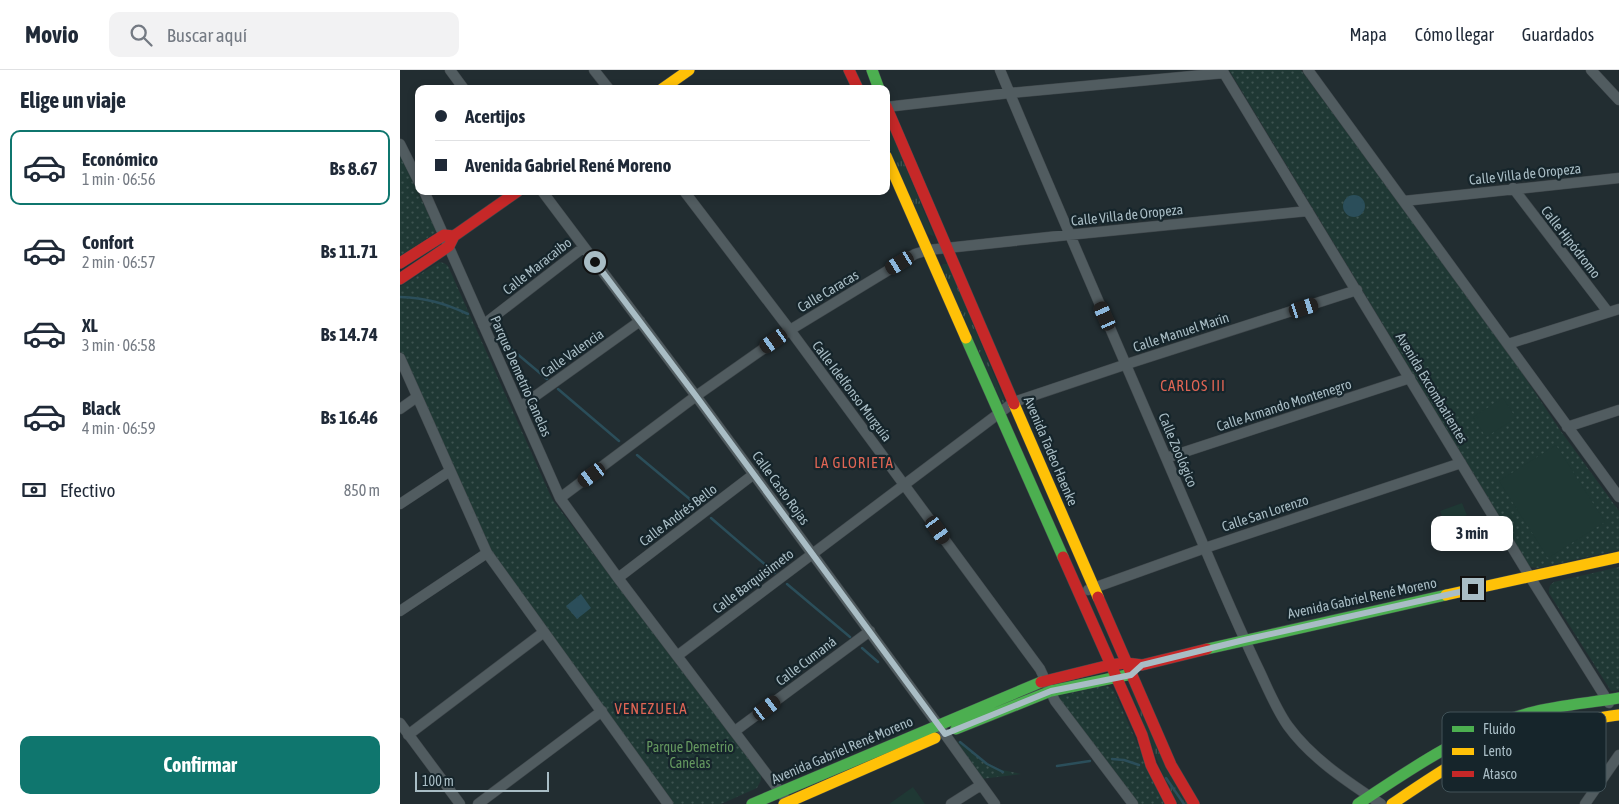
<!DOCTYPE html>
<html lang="es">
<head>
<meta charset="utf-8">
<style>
  body { margin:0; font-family:"Asap Condensed",sans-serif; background:#f2f2f3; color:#1f2937; height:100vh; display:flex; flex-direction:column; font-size:19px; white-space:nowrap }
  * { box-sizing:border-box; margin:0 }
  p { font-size:16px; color:#747a83 }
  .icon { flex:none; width:28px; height:28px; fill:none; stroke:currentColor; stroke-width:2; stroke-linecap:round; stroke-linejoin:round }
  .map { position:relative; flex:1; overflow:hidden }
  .details { display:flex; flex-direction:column; background:#fff; width:400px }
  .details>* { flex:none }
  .top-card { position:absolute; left:15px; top:15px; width:475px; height:110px; border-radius:10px; box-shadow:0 2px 8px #0003; display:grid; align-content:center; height:110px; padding:0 20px; background:#fff }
  .scale { position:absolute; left:15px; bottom:12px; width:134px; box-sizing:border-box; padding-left:5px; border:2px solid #a9bdc5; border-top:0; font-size:14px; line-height:18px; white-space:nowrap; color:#a9bdc5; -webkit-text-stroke:4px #16252b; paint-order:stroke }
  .end { position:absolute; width:22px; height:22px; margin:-11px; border:6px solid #a9bdc5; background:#111; box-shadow:0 0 0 2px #111 }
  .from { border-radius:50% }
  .bubble { position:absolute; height:35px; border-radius:10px; background:#fff; box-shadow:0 2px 8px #0003; font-size:16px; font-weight:700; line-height:35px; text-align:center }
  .car { position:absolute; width:15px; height:30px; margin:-15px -8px; border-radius:6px; box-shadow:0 0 4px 1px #0007; background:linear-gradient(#222 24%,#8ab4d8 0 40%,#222 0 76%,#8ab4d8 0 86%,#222 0) }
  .top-card b { display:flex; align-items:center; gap:18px; height:48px; font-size:19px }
  .top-card b+b { border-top:1px solid #e0e1e3 }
  .top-card i { width:12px; height:12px; background:#1f2937 }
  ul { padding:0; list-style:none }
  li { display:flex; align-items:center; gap:15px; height:75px; margin:0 10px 8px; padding:0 10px; border:2px solid transparent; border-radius:10px }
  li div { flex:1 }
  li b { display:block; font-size:19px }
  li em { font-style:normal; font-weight:700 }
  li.current { border-color:#0f766e }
  li>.icon { width:45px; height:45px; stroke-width:1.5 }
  h2 { padding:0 20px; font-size:22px; line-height:60px }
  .pay { display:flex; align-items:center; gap:12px; height:55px; padding:0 20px; font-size:19px }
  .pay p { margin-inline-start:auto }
  .cta { display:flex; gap:10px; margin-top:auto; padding:10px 20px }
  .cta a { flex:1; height:58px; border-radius:10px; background:#0f766e; color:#fff; font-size:20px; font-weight:700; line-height:58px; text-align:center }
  header { display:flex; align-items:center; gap:30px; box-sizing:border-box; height:70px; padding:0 25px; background:#fff; border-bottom:1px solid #e0e1e3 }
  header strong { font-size:24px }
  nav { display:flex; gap:28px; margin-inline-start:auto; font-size:18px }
  .search { width:350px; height:45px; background:#f2f2f3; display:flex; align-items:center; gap:12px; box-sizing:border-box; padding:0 18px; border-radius:10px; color:#747a83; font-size:19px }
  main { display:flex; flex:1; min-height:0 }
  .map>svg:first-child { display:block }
</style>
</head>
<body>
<header>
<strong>Movio</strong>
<div class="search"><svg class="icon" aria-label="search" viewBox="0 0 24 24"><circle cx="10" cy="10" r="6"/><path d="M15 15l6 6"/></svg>Buscar aquí</div>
<nav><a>Mapa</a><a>Cómo llegar</a><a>Guardados</a></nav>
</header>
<main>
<section class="details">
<h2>Elige un viaje</h2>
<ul>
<li class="current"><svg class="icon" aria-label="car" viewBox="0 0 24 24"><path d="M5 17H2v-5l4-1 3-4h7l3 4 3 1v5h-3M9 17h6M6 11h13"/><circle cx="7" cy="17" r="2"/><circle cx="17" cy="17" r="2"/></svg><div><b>Económico</b><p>1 min · 06:56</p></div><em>Bs 8.67</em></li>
<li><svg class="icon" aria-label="car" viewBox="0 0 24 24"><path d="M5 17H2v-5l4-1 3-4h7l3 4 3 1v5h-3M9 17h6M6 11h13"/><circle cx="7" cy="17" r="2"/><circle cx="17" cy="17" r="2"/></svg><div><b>Confort</b><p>2 min · 06:57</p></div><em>Bs 11.71</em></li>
<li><svg class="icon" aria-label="car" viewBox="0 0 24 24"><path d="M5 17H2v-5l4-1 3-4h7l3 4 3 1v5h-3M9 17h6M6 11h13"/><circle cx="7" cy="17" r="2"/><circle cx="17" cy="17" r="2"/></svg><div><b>XL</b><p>3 min · 06:58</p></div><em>Bs 14.74</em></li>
<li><svg class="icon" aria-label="car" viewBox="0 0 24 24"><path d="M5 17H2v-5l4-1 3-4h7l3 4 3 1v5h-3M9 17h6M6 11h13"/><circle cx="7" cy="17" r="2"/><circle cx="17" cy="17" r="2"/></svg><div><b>Black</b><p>4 min · 06:59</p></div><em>Bs 16.46</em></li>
</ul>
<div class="pay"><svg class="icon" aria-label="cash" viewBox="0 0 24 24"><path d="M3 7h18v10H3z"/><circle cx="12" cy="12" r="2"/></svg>Efectivo<p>850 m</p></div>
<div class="cta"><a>Confirmar</a></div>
</section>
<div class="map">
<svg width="1219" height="734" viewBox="0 0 1219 734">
  <defs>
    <pattern id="grass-tufts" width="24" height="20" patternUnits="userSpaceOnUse" patternTransform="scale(1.25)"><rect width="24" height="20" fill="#1f3834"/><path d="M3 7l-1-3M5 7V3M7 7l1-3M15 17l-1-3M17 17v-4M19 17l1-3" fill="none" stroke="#3d5350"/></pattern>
    <pattern id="park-dots" width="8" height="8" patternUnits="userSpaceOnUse" patternTransform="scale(1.25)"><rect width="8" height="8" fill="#1f3834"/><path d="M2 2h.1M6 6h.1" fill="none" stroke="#3d5350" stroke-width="1.8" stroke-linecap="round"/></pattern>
  </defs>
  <rect width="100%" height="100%" fill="#222d31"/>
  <!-- grass -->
  <path fill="url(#grass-tufts)" d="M486,50L534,166L528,164L526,161L486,71Z
    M543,194H548L605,332L602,333L541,196Z
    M727,610L787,734H778L765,710Z"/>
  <!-- park -->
  <path fill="url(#park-dots)" d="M829,0H901L1104,276L1160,360L1219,441V480L1138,498L1130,497Z
    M0,84L36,160L35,163L0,186Z
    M39,192L44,193L48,196L152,429L361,705V710L357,718L321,734H271L91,483L0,281V217Z
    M1219,497V620L1211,621L1149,523C1149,518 1149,515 1154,512Z
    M707,615L714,621L764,734H738L658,627L659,625Z
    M556,670L593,698L621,704L581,709Z"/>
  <!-- pitch -->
  <path fill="#1f3834" d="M1103,328L1116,348L1086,367L1073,347Z
    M1156,375L1205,452L1148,488L1099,411Z
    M1062,433L1067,445L1045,454L1040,441Z
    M513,717L525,734H489Z"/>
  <!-- water -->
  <path fill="#2b4e5a" d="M943 136a11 11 0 1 1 22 0a11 11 0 1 1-22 0Z
    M181,524L191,538L177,549L166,536Z"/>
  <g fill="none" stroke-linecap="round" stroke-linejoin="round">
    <!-- stream -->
    <path stroke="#2b4e5a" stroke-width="2.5" d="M0,227C26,228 44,233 68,244
      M102,271L147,309
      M158,319L219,371
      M237,385L298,436
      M311,448L375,503
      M387,514L450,567
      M462,578L478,592
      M560,672L587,694L603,702
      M712,689L724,690L739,695
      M657,696L690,691
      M766,708L784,734"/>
    <!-- street casing -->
    <g stroke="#40484c" stroke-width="11">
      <path id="street" d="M50,0L64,19
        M194,0L209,19
        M600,0C660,144 723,287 784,430C809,487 832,544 859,600C868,619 876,639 888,656C912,689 948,712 981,734
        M822,0L1130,507L1209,633
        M908,0L1219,427
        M1191,0L1219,30
        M486,37L610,23L824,3
        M0,74L19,112
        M1113,118L1208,242
        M24,121L160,428L218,508L384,727
        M142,121L296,326L539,656L595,734
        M284,121L390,260L640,599L655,631L733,734
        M1004,131L1219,108
        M83,255L184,177
        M1108,274L1219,239
        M0,288L87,483L268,734
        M120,337L240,251
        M0,339L17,327
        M1167,357L1219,340
        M766,388L1010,308
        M160,428L296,326L390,260L515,184L528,180L668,165L908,141
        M0,434L50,401
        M218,508L354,404
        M688,520L805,478L1061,393
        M0,541L87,483
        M277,586L614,332L727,294L957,220
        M0,653L60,734
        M335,661L470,561
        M8,665L144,562
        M78,734L202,641
        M551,734L581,715
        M1185,734L1219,685"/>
    </g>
    <!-- fast casing -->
    <g stroke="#40484c" stroke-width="12">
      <path id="fast" d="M472,0L479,19
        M566,268L663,487
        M807,579L1046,525
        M556,659L651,621L727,605
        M352,734L641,612
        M958,734C1012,698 1066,661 1129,643C1158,635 1189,633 1219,628"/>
    </g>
    <!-- slow casing -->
    <g stroke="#40484c" stroke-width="12">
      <path id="slow" d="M262,19L289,0
        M486,86L566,268
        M614,334L698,527
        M1046,525L1219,487
        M384,734L535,668
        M992,734C1032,707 1073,678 1120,663C1152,653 1186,650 1219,645"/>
    </g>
    <!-- jam casing -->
    <g stroke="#40484c" stroke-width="12">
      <path id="jam" d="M449,0L458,19
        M486,36L614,334
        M0,193L44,165L54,166
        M0,209L49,176L54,166L118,121
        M663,487L742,665L751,695L771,734
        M698,527L771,695L794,734
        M641,612L710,595L726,593L742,595L807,579"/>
    </g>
    <!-- street -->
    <use href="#street" stroke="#515c60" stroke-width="10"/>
    <!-- fast -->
    <use href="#fast" stroke="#4caf50" stroke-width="11"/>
    <!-- slow -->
    <use href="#slow" stroke="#ffc107" stroke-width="11"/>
    <!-- jam -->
    <use href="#jam" stroke="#c62828" stroke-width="11"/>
  </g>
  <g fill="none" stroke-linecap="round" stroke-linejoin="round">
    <!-- route -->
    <path stroke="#a9bdc5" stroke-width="6" d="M195,192L296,326L545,664L651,621L731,605L742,595L844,570L1073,519"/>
  </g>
  <g text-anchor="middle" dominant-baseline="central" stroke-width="4.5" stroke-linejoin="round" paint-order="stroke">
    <!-- street labels -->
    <g font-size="14" fill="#a9bdc5" stroke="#16252b">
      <text transform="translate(1125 104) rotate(-6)">Calle Villa de Oropeza</text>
      <text transform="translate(727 145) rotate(-6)">Calle Villa de Oropeza</text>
      <text transform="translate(1171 172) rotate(52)">Calle Hipódromo</text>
      <text transform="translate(137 196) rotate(-38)">Calle Maracaibo</text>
      <text transform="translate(428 221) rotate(-31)">Calle Caracas</text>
      <text transform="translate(781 262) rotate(-18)">Calle Manuel Marin</text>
      <text transform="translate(172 283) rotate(-35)">Calle Valencia</text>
      <text transform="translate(121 306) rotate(66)">Parque Demetrio Canelas</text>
      <text transform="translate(1032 318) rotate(59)">Avenida Excombatientes</text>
      <text transform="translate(452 321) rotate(53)">Calle Idelfonso Murguía</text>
      <text transform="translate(884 335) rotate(-18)">Calle Armando Montenegro</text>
      <text transform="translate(778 380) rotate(67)">Calle Zoológico</text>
      <text transform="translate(651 381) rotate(67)">Avenida Tadeo Haenke</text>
      <text transform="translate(381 418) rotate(54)">Calle Casto Rojas</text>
      <text transform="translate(865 443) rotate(-18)">Calle San Lorenzo</text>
      <text transform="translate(278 445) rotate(-37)">Calle Andrés Bello</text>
      <text transform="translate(353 511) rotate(-37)">Calle Barquisimeto</text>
      <text transform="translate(962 528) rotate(-12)">Avenida Gabriel René Moreno</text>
      <text transform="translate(406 591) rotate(-37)">Calle Cumaná</text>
      <text transform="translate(442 680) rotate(-23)">Avenida Gabriel René Moreno</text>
    </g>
    <!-- park labels -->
    <g font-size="14" fill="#64975f" stroke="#16252b">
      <text x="290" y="677">Parque Demetrio<tspan x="290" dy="16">Canelas</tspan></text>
    </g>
    <!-- neighbourhood labels -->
    <g font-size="15" letter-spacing="1" fill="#e06554" stroke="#16252b">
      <text x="793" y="315">CARLOS III</text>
      <text x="454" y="392">LA GLORIETA</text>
      <text x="251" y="638">VENEZUELA</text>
    </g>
  </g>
  <!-- legend -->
  <rect x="1042" y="642" width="164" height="80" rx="8" fill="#16252b" stroke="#425359" stroke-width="1"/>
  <rect x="1052" y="656" width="22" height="6" fill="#4caf50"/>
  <rect x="1052" y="678" width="22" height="7" fill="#ffc107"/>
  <rect x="1052" y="701" width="22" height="6" fill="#c62828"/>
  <g font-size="14" fill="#a9bdc5">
    <text x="1083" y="664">Fluido</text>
    <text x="1083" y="686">Lento</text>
    <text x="1083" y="709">Atasco</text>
  </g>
</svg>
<div class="scale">100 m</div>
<i class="end from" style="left:195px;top:192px"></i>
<i class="end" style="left:1073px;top:519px"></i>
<div class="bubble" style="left:1031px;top:446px;width:82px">3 min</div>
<i class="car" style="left:500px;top:193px;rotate:239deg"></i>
<i class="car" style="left:904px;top:238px;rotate:72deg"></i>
<i class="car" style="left:705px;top:246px;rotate:336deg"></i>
<i class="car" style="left:374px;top:271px;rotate:235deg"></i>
<i class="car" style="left:192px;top:405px;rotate:234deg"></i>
<i class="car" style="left:538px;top:460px;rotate:144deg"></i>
<i class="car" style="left:367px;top:638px;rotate:53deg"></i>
<div class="top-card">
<b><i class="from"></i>Acertijos</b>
<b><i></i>Avenida Gabriel René Moreno</b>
</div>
</div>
</main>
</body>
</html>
